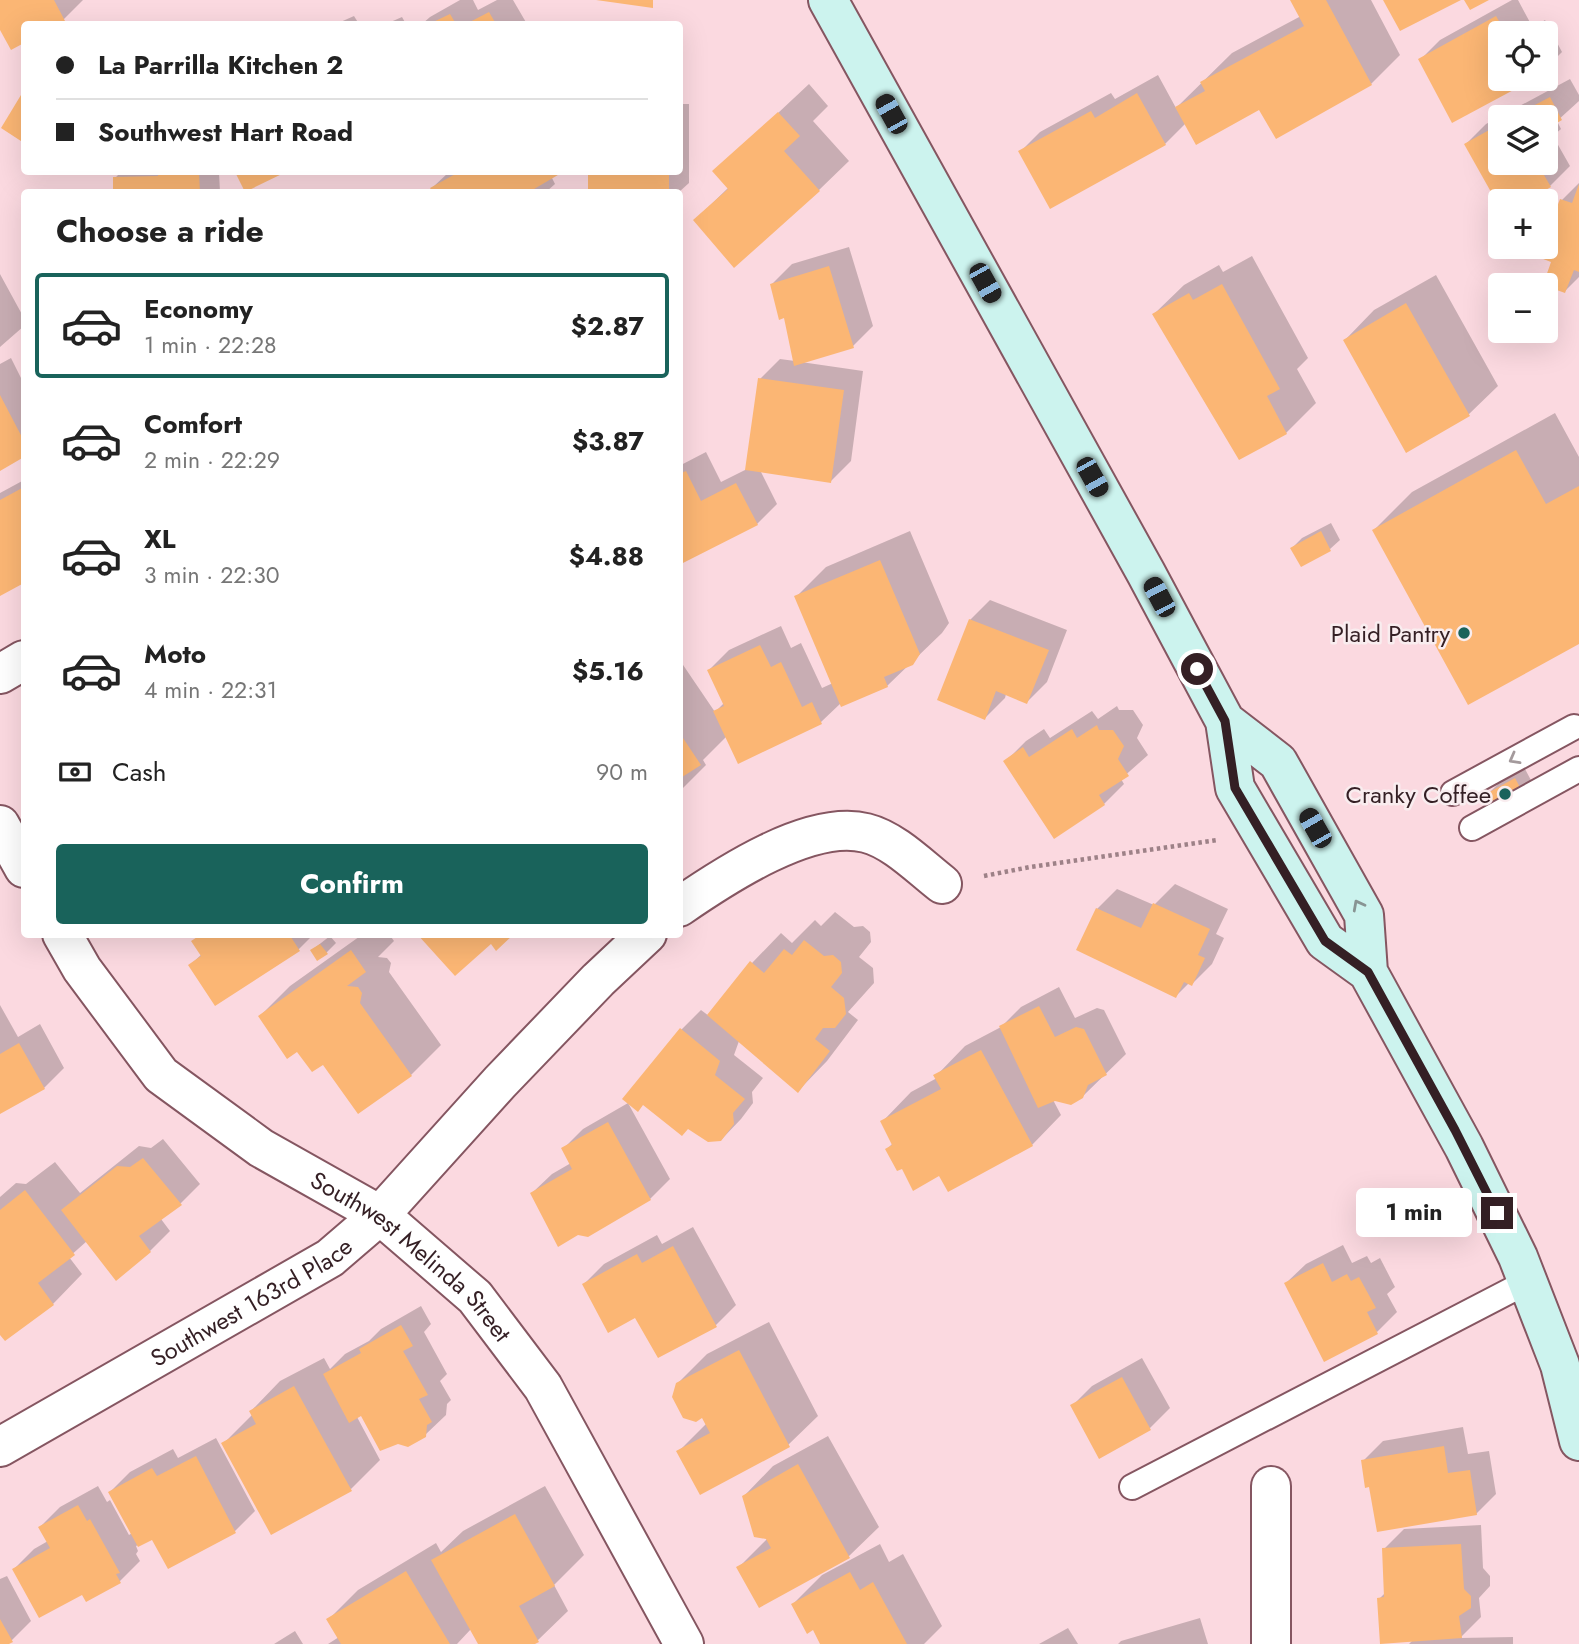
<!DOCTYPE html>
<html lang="en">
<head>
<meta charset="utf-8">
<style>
  body { margin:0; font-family:Jost,sans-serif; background:#f2f2f2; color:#222; height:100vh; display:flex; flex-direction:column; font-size:26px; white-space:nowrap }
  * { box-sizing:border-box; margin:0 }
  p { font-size:23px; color:#767676 }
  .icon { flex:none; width:38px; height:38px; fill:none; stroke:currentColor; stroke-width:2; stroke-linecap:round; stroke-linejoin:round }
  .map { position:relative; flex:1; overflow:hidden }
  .drawer { position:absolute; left:21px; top:189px; width:662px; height:749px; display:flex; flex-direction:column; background:#fff; border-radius:7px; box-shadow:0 7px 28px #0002 }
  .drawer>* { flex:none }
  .top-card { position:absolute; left:21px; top:21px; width:662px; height:154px; border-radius:7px; box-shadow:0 7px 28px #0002; display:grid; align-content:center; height:154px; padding:0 35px; background:#fff }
  .tools { position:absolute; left:1488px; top:21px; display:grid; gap:14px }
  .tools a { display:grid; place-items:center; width:70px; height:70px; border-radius:7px; background:#fff; box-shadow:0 7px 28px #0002; font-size:35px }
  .end { position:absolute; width:32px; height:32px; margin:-16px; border:9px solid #341f24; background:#fff; box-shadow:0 0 0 4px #fff }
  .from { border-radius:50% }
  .bubble { position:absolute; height:49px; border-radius:7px; background:#fff; box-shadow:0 7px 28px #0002; font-size:23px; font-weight:700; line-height:49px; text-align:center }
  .car { position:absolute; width:21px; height:42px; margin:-21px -10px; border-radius:9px; box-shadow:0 0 5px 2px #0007; background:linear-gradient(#222 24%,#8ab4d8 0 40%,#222 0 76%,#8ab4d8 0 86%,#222 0) }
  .top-card b { display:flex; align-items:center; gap:24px; height:66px; font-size:26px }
  .top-card b+b { border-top:2px solid #e0e0e0 }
  .top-card i { width:18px; height:18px; background:#222 }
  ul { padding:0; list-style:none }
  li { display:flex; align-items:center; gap:21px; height:105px; margin:0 14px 10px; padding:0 21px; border:4px solid transparent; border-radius:7px }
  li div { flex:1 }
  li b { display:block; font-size:26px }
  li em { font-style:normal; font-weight:700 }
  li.selected { border-color:#19635b }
  li>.icon { width:63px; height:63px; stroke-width:1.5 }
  h2 { padding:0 35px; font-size:32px; line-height:84px }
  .pay { display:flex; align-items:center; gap:18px; height:77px; padding:0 35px; font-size:26px }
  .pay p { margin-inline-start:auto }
  .primary-button { display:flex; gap:14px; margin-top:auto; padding:14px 35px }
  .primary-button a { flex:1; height:80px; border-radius:7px; background:#19635b; color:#fff; font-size:28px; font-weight:700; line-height:80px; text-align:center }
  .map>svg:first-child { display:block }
</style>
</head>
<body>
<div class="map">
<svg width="1579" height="1644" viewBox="0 0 1579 1644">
  <rect width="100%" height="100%" fill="#fbd9e0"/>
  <!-- shadow -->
  <path fill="#0003" fill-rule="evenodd" d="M0,0H83L64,19L54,24H24V41L12,48L0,27Z
    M460,0H473L478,10L497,0H513L527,24H422L430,17Z
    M1292,0H1371L1400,55L1371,84L1186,123L1165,144L1020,152L1040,132L1111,93L1115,99L1158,75L1176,108L1232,53L1301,16Z
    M1512,0H1518L1533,28L1545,20L1562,52L1545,69V33H1500V79H1530L1452,121L1420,60L1440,40Z
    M354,16L359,24H336Z
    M402,17L406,24H386Z
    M1570,79L1579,95V101L1557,121L1561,129L1553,136L1570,166L1550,186L1522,201H1500L1466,144L1486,124ZM1500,117H1545V163H1500Z
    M809,84L828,106L813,121L849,161L819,190L734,265L695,220L729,187L715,172Z
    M679,104H689V183L679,192H589L590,172H679Z
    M121,172H219L220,192H115V178Z
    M449,172H560L551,176L555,184L546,192H435L432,188Z
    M1579,183V277L1565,291L1553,261L1540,256L1562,200Z
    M849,247L873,326L853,346L801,362L863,371L851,461L831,481L760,470L777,504L757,524L679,564V466L706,452L721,482L747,469L760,379L780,359L795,361L785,316L772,284L792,264Z
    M1252,256L1308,358L1297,369L1316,403L1286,433L1154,314L1184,285L1219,265L1223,272Z
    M0,274L24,318V326L0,347Z
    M1436,275L1498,386L1468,415L1345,340L1374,310Z
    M11,358L24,384V455L0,469V364Z
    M1555,413L1579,457V642L1374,530L1412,492Z
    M24,480V581L0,594V493Z
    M1331,523L1340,540L1330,549L1292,548L1302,538Z
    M910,531L949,623L942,633L887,686L841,703L821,722L727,736L703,760L706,765L679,792V659L715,712L724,703L709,670L729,650L781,626L791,648L801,643L822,688L833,683L796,597L826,567Z
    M990,600L1067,630L1047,682L1027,702L1006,694L1005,698L985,718L970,620Z
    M1117,706L1119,710H1133L1143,725L1137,738L1148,755L1121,779L1124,784L1104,804L1006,761L1026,741L1044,729L1050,738L1092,711L1098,719Z
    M1525,769L1533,784L1523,793L1488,794L1498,784Z
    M1175,884L1228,909L1216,934L1224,938L1212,964L1192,984L1189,983L1176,996L1097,909L1117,889L1154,905Z
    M835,912L854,927L863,926L870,932L871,942L859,957L873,968L874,983L848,1012L858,1020L827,1061L798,1091L739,1041L734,1055L763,1078L752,1092L753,1103L741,1119L721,1140L681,1030L701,1010L709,1016L752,963L781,933L792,943L815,920L821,926Z
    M200,934H314L298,950L190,965L202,954L193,942Z
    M363,934H389L394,941L378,957L387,958L391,963L389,972L441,1045L411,1075L323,1063L298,1049L260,1016L290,986Z
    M330,936L336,943L326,953L312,950Z
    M1059,987L1075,1018L1097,1008L1104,1010L1126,1054L1082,1097L1052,1098L1061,1115L1032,1145L940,1174L903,1167L887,1149L893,1143L882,1122L911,1092L937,1078L936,1076L965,1046L1001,1027L1021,1007Z
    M0,1005L18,1037L40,1024L64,1068L44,1088L0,1112Z
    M628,1103L670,1179L650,1199L532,1193L552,1174L571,1163L563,1149L583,1129Z
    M163,1139L200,1184L180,1204L161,1219L170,1231L150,1251L116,1278L87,1241L69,1257L82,1274L53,1304L0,1332V1197L16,1183L26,1184L55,1162L80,1193L139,1146L151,1148Z
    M693,1227L736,1305L716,1325L636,1315L584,1284L604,1264L657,1235L662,1244Z
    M1343,1245L1352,1263L1367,1256L1371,1263L1380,1258L1395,1287L1387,1294L1397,1312L1377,1332L1286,1283L1306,1264Z
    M421,1306L431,1324L424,1332L447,1374L440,1381L451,1400L447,1404L446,1415L425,1435L362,1413L357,1417L380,1460L351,1489L224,1443L253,1414L251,1411L280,1381L324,1358L330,1369L345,1354L369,1341L381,1329Z
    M769,1322L818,1416L788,1445L678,1452L707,1423L677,1384L707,1354Z
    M1142,1358L1170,1408L1150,1428L1100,1456L1072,1406L1092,1386Z
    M1463,1427L1468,1454L1489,1451L1496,1494L1476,1514L1363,1461L1383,1441Z
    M828,1436L879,1527L849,1556L760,1606L738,1568L768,1538L744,1496L773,1466Z
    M216,1438L255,1511L235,1531L168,1566L152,1538L136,1546L138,1551L136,1554L140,1561L120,1581L82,1592L14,1569L34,1549L48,1541L40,1527L60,1507L98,1486L107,1502L110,1500L129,1535L132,1533L110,1492L130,1472L173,1449L178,1458Z
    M545,1486L584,1555L554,1585L568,1611L538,1640L532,1644H480L471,1629L457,1644H328L339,1637L328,1620L358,1590L436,1543L441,1552L463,1531Z
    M1481,1525L1483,1568L1490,1576V1586L1479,1598L1481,1617L1460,1638L1513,1637V1644H1409L1413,1640L1379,1599L1386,1592L1384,1549L1404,1529Z
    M880,1544L889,1562L903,1554L942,1626L924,1644H821L814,1628L793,1604L822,1575Z
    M7,1576L31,1621L8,1644H0V1579Z
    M1200,1618L1208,1644H1118L1121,1641Z
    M1068,1628L1078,1644H1039Z
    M295,1631L303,1644H274Z"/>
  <!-- building -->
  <path fill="#fbb674" d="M0,0H54L65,21L58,24H24V43L11,50L0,30Z
    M596,0H653V8Z
    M1290,0H1326L1372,85L1276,139L1259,110L1196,145L1175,107L1205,91L1200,82L1304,26Z
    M1383,0H1461L1400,31Z
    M1464,0H1489L1470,10Z
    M489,12L496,24H466Z
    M450,14L456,24H429Z
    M1496,16L1506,33H1500V79H1534L1452,123L1418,59Z
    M24,90V143L1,128Z
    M1137,93L1166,145L1050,209L1018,151L1091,111L1095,118Z
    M1550,97L1562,120L1545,130V117H1512Z
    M778,112L800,136L784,151L820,191L734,268L693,220L728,189L712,171Z
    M1500,124V163H1537L1551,187L1526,201H1500V208L1464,144Z
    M158,172H199L200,192H113V177L158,176Z
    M235,172H286L245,192Z
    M459,172H563L529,192H433L430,188Z
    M588,172H669V192H588Z
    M1579,184V272L1574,270L1565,293L1543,285L1551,262L1538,257L1542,247H1545V238L1560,199L1572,203Z
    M829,266L854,348L794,366L784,318L779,320L770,284Z
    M1222,284L1280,389L1267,396L1287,434L1239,460L1152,314L1189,293L1193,300Z
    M1406,303L1470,416L1406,453L1343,340Z
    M758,378L844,390L831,483L745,470Z
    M0,395L24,441V457L0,471Z
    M1516,450L1546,504L1579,486V644L1468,705L1372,530Z
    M686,471L701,501L736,483L758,525L679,565V474Z
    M24,487V583L0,596V500Z
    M1321,531L1331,551L1301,567L1290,548Z
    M880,560L920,654L913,665L884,677L888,687L841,707L794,596Z
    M969,619L1049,650L1027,704L996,691L985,720L937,700Z
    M760,645L771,667L781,662L802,707L812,702L822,724L738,764L713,711L724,706L707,670Z
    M1097,725L1099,730H1113L1124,746L1118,759L1129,776L1099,795L1105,805L1054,839L1003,761L1023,747L1029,757L1072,729L1077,738Z
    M679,732L701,765L679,779Z
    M1515,778L1524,795L1495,811L1486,794Z
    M1153,903L1210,929L1198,955L1205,958L1192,986L1184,982L1176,998L1076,950L1096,908L1141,928Z
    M202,934H289L300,951L215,1006L188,965L201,956L191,941Z
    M417,934H514L496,951L491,944L455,976Z
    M804,940L824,956L833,955L841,962L842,973L831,987L844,998L846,1014L835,1028H823L815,1039L830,1051L798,1093L707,1015L750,961L764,973L784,949L792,955Z
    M320,944L328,954L317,961L310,950Z
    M351,950L366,972L347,986L358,987L362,993L360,1003L412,1076L358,1114L323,1065L312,1072L297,1052L287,1059L258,1016Z
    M1039,1006L1055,1037L1076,1027L1084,1029L1107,1075L1088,1085L1083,1098L1071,1105L1055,1101L1038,1108L999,1026Z
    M680,1028L720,1061L715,1075L745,1099L733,1113L734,1124L721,1141L708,1142L688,1129L682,1136L643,1105L638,1112L622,1099Z
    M19,1043L45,1089L0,1114V1054Z
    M981,1050L1033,1146L948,1192L939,1176L913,1191L902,1169L897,1171L885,1149L892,1145L880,1121L941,1089L933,1075Z
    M608,1122L651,1200L588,1237L578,1235L558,1247L530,1193L572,1169L561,1148Z
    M143,1158L182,1205L139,1236L151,1252L116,1281L61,1210L117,1166L130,1167Z
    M25,1190L75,1255L38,1283L54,1305L5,1341L0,1335V1210Z
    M673,1246L717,1327L658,1358L635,1318L608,1333L582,1284L637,1254L642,1263Z
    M1323,1263L1332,1282L1347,1274L1351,1281L1359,1277L1376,1308L1367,1312L1378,1334L1324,1362L1284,1283Z
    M401,1325L413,1346L403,1351L428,1395L419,1399L432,1422L427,1425L426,1437L408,1447L398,1444L380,1451L361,1416L349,1423L323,1374L361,1353L359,1349Z
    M739,1350L790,1447L700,1495L676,1451L710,1433L702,1418L696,1422L683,1418L672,1397L676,1383Z
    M1122,1377L1151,1430L1099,1459L1070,1405Z
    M294,1386L352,1491L271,1535L221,1443L256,1424L249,1411Z
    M1444,1446L1448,1473L1470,1470L1477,1515L1377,1532L1369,1487L1365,1488L1361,1460Z
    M196,1456L236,1533L168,1569L152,1540L138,1547L108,1492L152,1468L157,1476Z
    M798,1464L850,1558L759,1608L736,1567L771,1548L766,1539L754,1537L742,1496Z
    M78,1505L87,1521L90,1519L120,1573L116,1574L121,1583L86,1602L82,1595L39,1618L12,1569L50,1548L38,1527Z
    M515,1514L555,1586L519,1606L539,1642L535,1644H478L431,1560Z
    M1461,1544L1464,1589L1471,1596V1608L1459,1616L1462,1638L1380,1644L1377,1598L1384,1597L1382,1548Z
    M406,1571L450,1644H341L326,1619Z
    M850,1572L860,1590L873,1582L907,1644H820L813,1630L807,1634L791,1604Z
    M0,1619L13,1642L9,1644H0Z"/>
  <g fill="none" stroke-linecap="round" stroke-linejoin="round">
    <!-- service casing -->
    <g stroke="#855661" stroke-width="28">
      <path id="service" d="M1453,793L1574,727
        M1472,828L1579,769
        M1132,1487L1527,1282"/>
    </g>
    <!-- minor casing -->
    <g stroke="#855661" stroke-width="42">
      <g id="minor">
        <path d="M0,674L24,660"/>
        <path d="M0,825L24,868"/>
        <path d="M679,907C724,876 810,819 866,833C894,840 920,867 942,884"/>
        <path id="s1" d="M62,934L82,969L161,1075L261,1148L380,1215L475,1297L543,1387L684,1644"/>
        <path id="s2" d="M0,1447L330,1258L380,1215L500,1082L598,980L647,934"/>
        <path d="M1271,1644V1486"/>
      </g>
    </g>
    <!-- secondary casing -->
    <g stroke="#855661" stroke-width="42">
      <path id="secondary" d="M828,0L1146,573L1225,721L1235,788L1325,941L1368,972
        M1225,721L1278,762L1364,915L1368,972L1464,1147L1518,1257L1560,1365L1579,1441"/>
    </g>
    <!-- path -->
    <path stroke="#9d8187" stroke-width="4.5" stroke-dasharray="3.5 3.5" stroke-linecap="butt" d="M984,876L1030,867L1217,840"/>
    <!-- service -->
    <use href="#service" stroke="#fff" stroke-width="24"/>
    <!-- minor -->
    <use href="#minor" stroke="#fff" stroke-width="38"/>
    <!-- secondary -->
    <use href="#secondary" stroke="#ccf3ee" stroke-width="38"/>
  </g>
  <!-- one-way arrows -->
  <defs><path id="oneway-chevron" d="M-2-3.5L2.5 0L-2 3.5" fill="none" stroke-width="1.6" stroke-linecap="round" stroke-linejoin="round" transform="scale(1.75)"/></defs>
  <use stroke="#a49a9c" href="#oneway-chevron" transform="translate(1514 759) rotate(151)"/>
  <use stroke="#889493" href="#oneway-chevron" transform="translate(1358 905) rotate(-118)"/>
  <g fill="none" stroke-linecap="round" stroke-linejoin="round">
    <!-- route -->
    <path stroke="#341f24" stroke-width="9" d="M1197,669L1225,721L1235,788L1325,941L1368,972L1455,1130L1497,1213"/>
  </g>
  <!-- markers -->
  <g fill="#19635b" stroke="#f9edef" stroke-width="2.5">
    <circle cx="1464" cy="633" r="7"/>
    <circle cx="1505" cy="794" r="7"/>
  </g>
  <g text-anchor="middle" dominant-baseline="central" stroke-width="5" stroke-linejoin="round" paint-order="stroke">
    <!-- poi labels -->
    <g font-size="24" fill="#341f24" stroke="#f9edef" text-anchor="end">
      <text x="1450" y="633">Plaid Pantry</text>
      <text x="1491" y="794">Cranky Coffee</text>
    </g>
    <!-- street labels -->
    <g font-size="24" fill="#341f24" stroke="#f9edef">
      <text stroke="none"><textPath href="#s1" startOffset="483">Southwest Melinda Street</textPath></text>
      <text stroke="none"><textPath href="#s2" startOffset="290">Southwest 163rd Place</textPath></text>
    </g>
  </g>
</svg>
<div class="tools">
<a><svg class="icon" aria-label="locate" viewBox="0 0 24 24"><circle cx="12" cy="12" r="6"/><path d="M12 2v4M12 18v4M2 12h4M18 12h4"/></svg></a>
<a><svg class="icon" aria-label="layers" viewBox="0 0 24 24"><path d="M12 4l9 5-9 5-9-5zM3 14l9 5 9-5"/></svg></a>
<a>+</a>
<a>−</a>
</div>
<i class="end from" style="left:1197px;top:669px"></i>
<i class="end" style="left:1497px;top:1213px"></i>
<div class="bubble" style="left:1356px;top:1188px;width:116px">1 min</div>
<i class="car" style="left:891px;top:114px;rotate:331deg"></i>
<i class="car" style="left:985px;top:283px;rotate:151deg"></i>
<i class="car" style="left:1092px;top:477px;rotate:151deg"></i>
<i class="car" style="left:1159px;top:597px;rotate:332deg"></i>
<i class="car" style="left:1315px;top:828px;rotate:330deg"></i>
<div class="top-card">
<b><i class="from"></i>La Parrilla Kitchen 2</b>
<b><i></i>Southwest Hart Road</b>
</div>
<section class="drawer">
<h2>Choose a ride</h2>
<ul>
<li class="selected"><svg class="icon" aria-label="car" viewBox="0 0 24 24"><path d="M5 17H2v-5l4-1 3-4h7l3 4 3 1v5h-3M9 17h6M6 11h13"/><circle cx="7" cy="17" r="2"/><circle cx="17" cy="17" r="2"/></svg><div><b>Economy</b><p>1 min · 22:28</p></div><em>$2.87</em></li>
<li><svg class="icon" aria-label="car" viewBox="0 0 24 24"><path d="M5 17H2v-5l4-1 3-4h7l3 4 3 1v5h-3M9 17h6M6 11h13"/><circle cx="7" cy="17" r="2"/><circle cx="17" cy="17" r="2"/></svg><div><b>Comfort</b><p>2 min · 22:29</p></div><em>$3.87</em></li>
<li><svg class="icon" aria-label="car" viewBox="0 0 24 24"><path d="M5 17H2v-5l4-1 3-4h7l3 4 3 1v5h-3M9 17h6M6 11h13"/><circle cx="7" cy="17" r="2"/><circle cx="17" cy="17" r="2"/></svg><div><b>XL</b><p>3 min · 22:30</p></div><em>$4.88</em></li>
<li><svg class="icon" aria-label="car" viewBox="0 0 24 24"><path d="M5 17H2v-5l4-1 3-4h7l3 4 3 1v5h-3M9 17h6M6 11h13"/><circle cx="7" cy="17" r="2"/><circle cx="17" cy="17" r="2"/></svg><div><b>Moto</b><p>4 min · 22:31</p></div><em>$5.16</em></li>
</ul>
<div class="pay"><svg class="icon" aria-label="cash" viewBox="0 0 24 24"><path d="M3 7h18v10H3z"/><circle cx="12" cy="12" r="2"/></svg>Cash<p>90 m</p></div>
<div class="primary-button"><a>Confirm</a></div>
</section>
</div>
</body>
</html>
